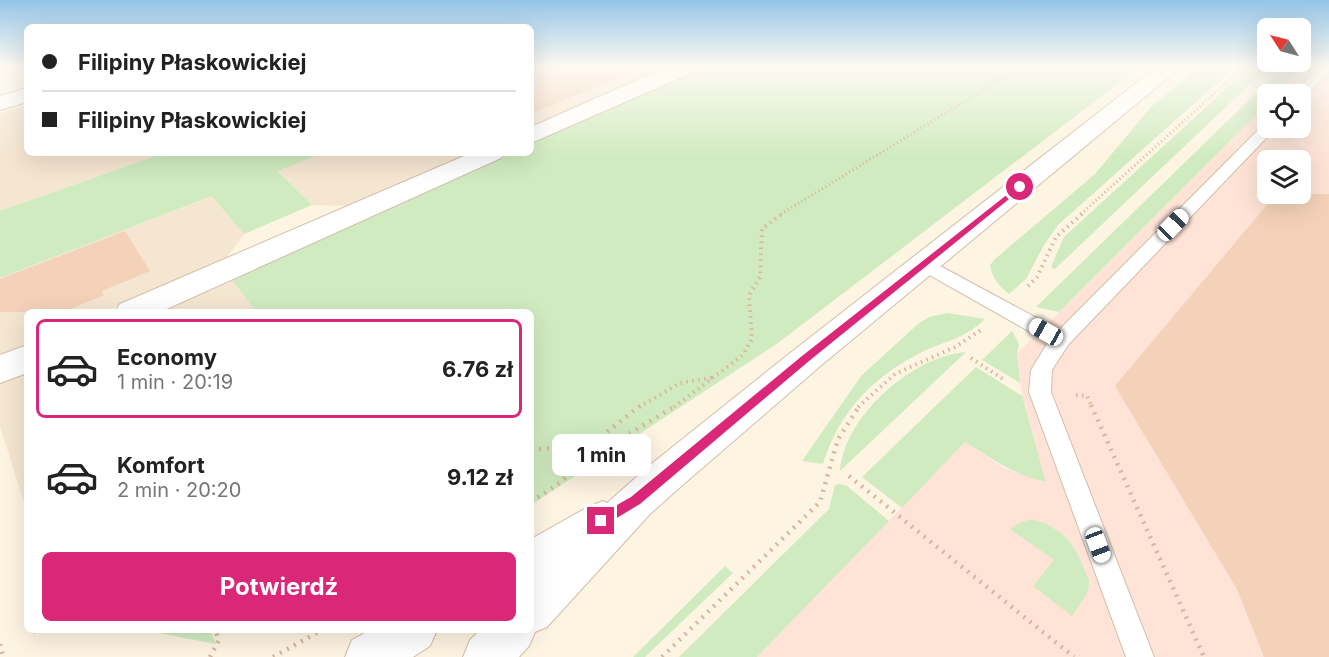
<!DOCTYPE html>
<html lang="pl">
<head>
<meta charset="utf-8">
<style>
  body { margin:0; font-family:Inter,sans-serif; background:#f2f2f2; color:#222; height:100vh; display:flex; flex-direction:column; font-size:22px; white-space:nowrap }
  * { box-sizing:border-box; margin:0 }
  p { font-size:20px; color:#767676 }
  .icon { flex:none; width:33px; height:33px; fill:none; stroke:currentColor; stroke-width:2; stroke-linecap:round; stroke-linejoin:round }
  .map { position:relative; flex:1; overflow:hidden }
  .details { position:absolute; left:24px; top:309px; width:510px; height:324px; display:flex; flex-direction:column; background:#fff; border-radius:9px; box-shadow:0 6px 24px #0002 }
  .details>* { flex:none }
  .guide { position:absolute; left:24px; top:24px; width:510px; height:132px; border-radius:9px; box-shadow:0 6px 24px #0002; display:grid; align-content:center; height:132px; padding:0 18px; background:#fff }
  .needle { width:39px; rotate:306deg }
  .controls { position:absolute; left:1257px; top:18px; display:grid; gap:12px }
  .controls a { display:grid; place-items:center; width:54px; height:54px; border-radius:9px; background:#fff; box-shadow:0 6px 24px #0002; font-size:30px }
  .end { position:absolute; width:27px; height:27px; margin:-14px; border:8px solid #db2777; background:#fff; box-shadow:0 0 0 3px #fff }
  .from { border-radius:50% }
  .bubble { position:absolute; height:42px; border-radius:9px; background:#fff; box-shadow:0 6px 24px #0002; font-size:20px; font-weight:700; line-height:42px; text-align:center }
  .car { position:absolute; width:18px; height:36px; margin:-18px -9px; border-radius:8px; box-shadow:0 0 4px 2px #0007; background:linear-gradient(#fff 24%,#345 0 40%,#fff 0 76%,#345 0 86%,#fff 0) }
  .guide b { display:flex; align-items:center; gap:21px; height:57px; font-size:22px }
  .guide b+b { border-top:2px solid #e0e0e0 }
  .guide i { width:15px; height:15px; background:#222 }
  ul { padding:10px 0 0; list-style:none }
  li { display:flex; align-items:center; gap:18px; height:99px; margin:0 12px 9px; padding:0 6px; border:3px solid transparent; border-radius:9px }
  li div { flex:1 }
  li b { display:block; font-size:22px }
  li em { font-style:normal; font-weight:700 }
  li.on { border-color:#db2777 }
  li>.icon { width:54px; height:54px; stroke-width:1.5 }
  .primary-button { display:flex; gap:12px; margin-top:auto; padding:12px 18px }
  .primary-button a { flex:1; height:69px; border-radius:9px; background:#db2777; color:#fff; font-size:24px; font-weight:700; line-height:69px; text-align:center }
  .map>svg:first-child { display:block }
</style>
</head>
<body>
<div class="map">
<svg width="1329" height="657" viewBox="0 0 1329 657">
  <rect width="100%" height="100%" fill="#fdf4e2"/>
  <!-- residential -->
  <path fill="#f5e6d1" d="M547,66H672L531,127V73Z
    M27,105V153H164L0,211V113Z
    M323,153H472L350,206L312,205L278,170Z
    M213,196L244,234L225,260L104,312H27V345L0,356V278Z
    M230,277L256,312H152Z
    M27,368V512L0,426V380Z"/>
  <!-- commercial -->
  <path fill="#fee3d6" fill-rule="evenodd" d="M1305,66H1329V657H757L965,442L1004,468L1046,482L1022,396L1017,354L1267,104L1268,128H1300V94H1277ZM1268,160H1300V194H1268Z"/>
  <!-- green -->
  <path fill="#d0ebc0" d="M703,66H1141L778,343L531,505V312H256L230,277L509,153H531V143Z
    M1200,66H1236L1058,225L1044,245L1026,279L1009,294C998,285 993,279 990,265L995,259L1095,174L1151,107Z
    M1251,66H1269L1055,269L1051,267L1064,237Z
    M1284,66H1305L1277,94H1268L1267,104L1059,312L1036,307Z
    M164,153H323L278,171L312,205L244,234L212,196L0,278V211Z
    M947,313L985,319C962,340 950,339 924,351C875,375 839,411 823,464L802,461L861,376L918,324L929,317Z
    M1012,331L1019,344L1017,354L1020,383L982,360Z
    M966,352L840,471C844,416 913,356 966,352Z
    M976,367L1022,396L1046,482C1014,475 992,459 965,442L902,508L862,477Z
    M840,484L847,486L889,521L757,657H679L829,509L835,485Z
    M1032,519C1061,528 1074,541 1084,569C1086,573 1089,579 1089,583C1089,595 1078,606 1072,616L1033,586L1054,560L1010,529L1022,522Z
    M725,566L733,573L645,657H633Z
    M144,630H210L216,644Z"/>
  <!-- building -->
  <path fill="#f4d2b9" d="M531,66H643L644,67L531,114Z
    M1276,194H1329V657H1264L1237,589L1115,386Z
    M125,231L150,271L102,291L104,295L63,312H0V279Z"/>
  <g fill="none" stroke-linecap="round" stroke-linejoin="round">
    <!-- service casing -->
    <g stroke="#d1beab" stroke-width="2">
      <path id="service" d="M1320,66H1329V71L1305,97L1300,98V94H1294Z
        M1268,124V128H1275L1273,131L1068,345L1052,370L1051,392L1154,657H1126L1029,392L1031,370L1048,342L917,268L914,264L917,260H929L1059,330L1263,125Z"/>
    </g>
    <!-- minor casing -->
    <g stroke="#d1beab" stroke-width="2">
      <path id="minor" d="M669,66H698L696,71L531,143V127Z
        M27,88V102L0,110V96Z
        M471,153H505L501,158L160,312H115L120,304Z
        M27,345V373L0,383V355Z"/>
    </g>
    <!-- secondary casing -->
    <g stroke="#d4bda8" stroke-width="2">
      <path id="secondary" d="M1158,66H1182L818,368L678,489L650,514L547,627L535,632L529,646L519,657H463L470,640L480,630H531V539L588,507L603,501L607,503L650,465L794,350Z
        M370,630H437L430,646L413,657H345L352,640Z"/>
    </g>
    <!-- path-far2 -->
    <path stroke="#d9b59c" stroke-width="3" stroke-dasharray="1 3" stroke-linecap="butt" d="M781,214L1022,66
      M1081,214L1245,66"/>
    <!-- path-far1 -->
    <path stroke="#d9b59c" stroke-width="4" stroke-dasharray="1.5 4.5" stroke-linecap="butt" d="M1028,286L1037,277L1056,237L1083,213
      M971,358L1006,381
      M1076,395L1087,396L1092,407
      M639,407L680,383L715,377
      M674,407L743,355L752,339L749,295L760,277L762,229L783,213
      M858,407L895,374L955,347L981,330"/>
    <!-- path -->
    <path stroke="#d9b59c" stroke-width="4.5" stroke-dasharray="2 6" stroke-linecap="butt" d="M1091,405L1204,657
      M531,450L572,446L597,440L641,405
      M849,476L1074,657
      M531,502L561,482L579,464L677,405
      M33,632L36,630
      M0,644L3,657
      M210,657L219,640L215,630
      M273,657L322,630
      M662,657L820,502L838,439L860,405"/>
    <!-- service -->
    <use href="#service" fill="#fff" fill-rule="evenodd"/>
    <!-- minor -->
    <use href="#minor" fill="#fff" fill-rule="evenodd"/>
    <!-- secondary -->
    <use href="#secondary" fill="#fff" fill-rule="evenodd"/>
  </g>
  <!-- sky -->
  <linearGradient id="sky" x2="0" y2="1"><stop stop-color="#94c5e8"/><stop offset="0.42" stop-color="#fefaf2"/><stop offset="1" stop-color="#fefaf2" stop-opacity="0"/></linearGradient>
  <rect width="1329" height="158" fill="url(#sky)"/>
  <!-- route -->
  <path fill="#db2777" d="M1018,186L1024,187L809,361L640,504L605,525H596V517L631,497L802,356Z"/>
</svg>
<div class="controls">
<a><svg class="needle" viewBox="-14 -14 28 28"><path d="M0-13l5 13h-10z" fill="#e53935"/><path d="M0 13l5-13h-10z" fill="#767676"/></svg></a>
<a><svg class="icon" aria-label="locate" viewBox="0 0 24 24"><circle cx="12" cy="12" r="6"/><path d="M12 2v4M12 18v4M2 12h4M18 12h4"/></svg></a>
<a><svg class="icon" aria-label="layers" viewBox="0 0 24 24"><path d="M12 4l9 5-9 5-9-5zM3 14l9 5 9-5"/></svg></a>
</div>
<i class="end from" style="left:1020px;top:187px"></i>
<i class="end" style="left:601px;top:521px"></i>
<div class="bubble" style="left:552px;top:434px;width:99px">1 min</div>
<i class="car" style="left:1173px;top:225px;rotate:44deg"></i>
<i class="car" style="left:1046px;top:332px;rotate:299deg"></i>
<i class="car" style="left:1098px;top:545px;rotate:159deg"></i>
<div class="guide">
<b><i class="from"></i>Filipiny Płaskowickiej</b>
<b><i></i>Filipiny Płaskowickiej</b>
</div>
<section class="details">
<ul>
<li class="on"><svg class="icon" aria-label="car" viewBox="0 0 24 24"><path d="M5 17H2v-5l4-1 3-4h7l3 4 3 1v5h-3M9 17h6M6 11h13"/><circle cx="7" cy="17" r="2"/><circle cx="17" cy="17" r="2"/></svg><div><b>Economy</b><p>1 min · 20:19</p></div><em>6.76 zł</em></li>
<li><svg class="icon" aria-label="car" viewBox="0 0 24 24"><path d="M5 17H2v-5l4-1 3-4h7l3 4 3 1v5h-3M9 17h6M6 11h13"/><circle cx="7" cy="17" r="2"/><circle cx="17" cy="17" r="2"/></svg><div><b>Komfort</b><p>2 min · 20:20</p></div><em>9.12 zł</em></li>
</ul>
<div class="primary-button"><a>Potwierdź</a></div>
</section>
</div>
</body>
</html>
